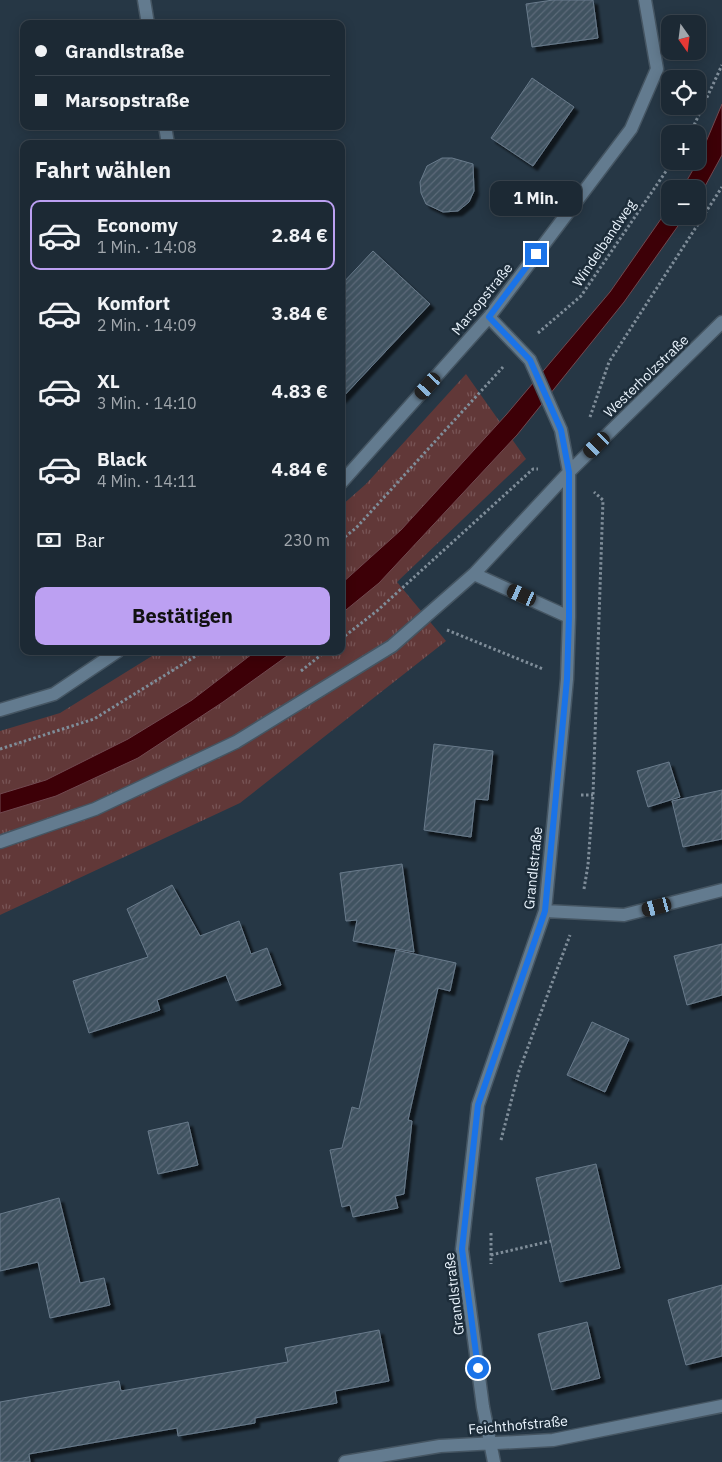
<!DOCTYPE html>
<html lang="de">
<head>
<meta charset="utf-8">
<style>
  body { margin:0; font-family:"IBM Plex Sans",sans-serif; background:#25313c; color:#f1f3f6; height:100vh; display:flex; flex-direction:column; font-size:19px; white-space:nowrap }
  * { box-sizing:border-box; margin:0 }
  p { font-size:16px; color:#a0a6ac }
  .icon { flex:none; width:28px; height:28px; fill:none; stroke:currentColor; stroke-width:2; stroke-linecap:round; stroke-linejoin:round }
  .map { position:relative; flex:1; overflow:hidden }
  .drawer { position:absolute; left:20px; top:140px; width:325px; height:515px; display:flex; flex-direction:column; background:#1c2934; border-radius:10px; box-shadow:0 2px 12px #0003,0 0 0 1px #3a454f }
  .drawer>* { flex:none }
  .guide { position:absolute; left:20px; top:20px; width:325px; height:110px; border-radius:10px; box-shadow:0 2px 12px #0003,0 0 0 1px #3a454f; display:grid; align-content:center; height:110px; padding:0 15px; background:#1c2934 }
  .needle { width:32px; rotate:166deg }
  .buttons { position:absolute; left:661px; top:15px; display:grid; gap:10px }
  .buttons a { display:grid; place-items:center; width:45px; height:45px; border-radius:10px; background:#1c2934; box-shadow:0 2px 12px #0003,0 0 0 1px #3a454f; font-size:25px }
  .end { position:absolute; width:22px; height:22px; margin:-11px; border:6px solid #1a73e8; background:#fff; box-shadow:0 0 0 2px #fff }
  .from { border-radius:50% }
  .bubble { position:absolute; height:35px; border-radius:10px; background:#1c2934; box-shadow:0 2px 12px #0003,0 0 0 1px #3a454f; font-size:16px; font-weight:700; line-height:35px; text-align:center }
  .car { position:absolute; width:15px; height:30px; margin:-15px -8px; border-radius:6px; box-shadow:0 0 4px 1px #0007; background:linear-gradient(#222 24%,#8ab4d8 0 40%,#222 0 76%,#8ab4d8 0 86%,#222 0) }
  .guide b { display:flex; align-items:center; gap:18px; height:48px; font-size:19px }
  .guide b+b { border-top:1px solid #3a454f }
  .guide i { width:12px; height:12px; background:#f1f3f6 }
  ul { padding:0; list-style:none }
  li { display:flex; align-items:center; gap:15px; height:70px; margin:0 10px 8px; padding:0 5px; border:2px solid transparent; border-radius:10px }
  li div { flex:1 }
  li b { display:block; font-size:19px }
  li em { font-style:normal; font-weight:700 }
  li.on { border-color:#bca0f2 }
  li>.icon { width:45px; height:45px; stroke-width:1.5 }
  h2 { padding:0 15px; font-size:22px; line-height:60px }
  .pay { display:flex; align-items:center; gap:12px; height:55px; padding:0 15px; font-size:19px }
  .pay p { margin-inline-start:auto }
  .button { display:flex; gap:10px; margin-top:auto; padding:10px 15px }
  .button a { flex:1; height:58px; border-radius:10px; background:#bca0f2; color:#111; font-size:20px; font-weight:700; line-height:58px; text-align:center }
  .map>svg:first-child { display:block }
</style>
</head>
<body>
<div class="map">
<svg width="722" height="1462" viewBox="0 0 722 1462">
  <defs>
    <pattern id="park-tufts" width="24" height="20" patternUnits="userSpaceOnUse" patternTransform="scale(1.25)"><rect width="24" height="20" fill="#613838"/><path d="M3 7l-1-3M5 7V3M7 7l1-3M15 17l-1-3M17 17v-4M19 17l1-3" fill="none" stroke="#785556"/></pattern>
    <pattern id="building-hatch" width="6" height="6" patternUnits="userSpaceOnUse" patternTransform="scale(1.25)"><rect width="6" height="6" fill="#405261"/><path d="M-1 1l2-2M0 6l6-6M5 7l2-2" fill="none" stroke="#5c6b79"/></pattern>
    <filter id="shadow"><feDropShadow dx="4.5" dy="4.5" stdDeviation="1" flood-color="#0009"/></filter>
  </defs>
  <rect width="100%" height="100%" fill="#263745"/>
  <!-- park -->
  <path fill="url(#park-tufts)" d="M466,374L526,459L397,582L446,641L240,803L0,915V731L60,713L160,651H341V506L366,484Z"/>
  <!-- water -->
  <path fill="#3d0007" stroke="#714950" d="M722,104V155L698,199V189H682L698,161Z
    M670,206V216H685L624,302L517,435L379,583L341,614V584L401,530L506,415L610,292Z
    M256,651H294L223,702L138,758L56,796L0,813V794L46,780L128,739L192,700Z"/>
  <!-- building -->
  <path fill="url(#building-hatch)" stroke="#697b8b" filter="url(#shadow)" d="M553,0H593L598,38L532,47L526,4Z
    M532,78L574,107L533,166L491,138Z
    M442,158H452L473,164L474,191L469,202L458,211L443,212L426,204L421,193L420,182L427,166Z
    M373,251L430,304L341,399V285Z
    M434,744L493,751L488,800L475,799L471,837L424,830Z
    M669,762L680,797L648,807L637,771Z
    M722,790V839L683,847L672,801Z
    M402,864L414,952L353,941L357,920L346,921L340,873Z
    M172,885L200,936L239,921L251,954L267,948L281,985L236,1001L226,975L157,1000L160,1010L89,1033L73,981L148,957L127,909Z
    M722,944V995L687,1005L674,956Z
    M396,950L456,963L450,991L438,988L408,1120L412,1121L404,1194L395,1196L398,1208L353,1217L350,1205L342,1207L330,1150L342,1148L352,1107L359,1109Z
    M592,1022L629,1039L605,1092L567,1075Z
    M188,1122L198,1165L158,1174L148,1131Z
    M596,1164L620,1268L560,1282L536,1178Z
    M59,1198L80,1283L104,1278L110,1305L50,1318L38,1262L0,1271V1214Z
    M722,1285V1356L686,1365L668,1300Z
    M587,1322L600,1378L552,1390L538,1334Z
    M379,1330L389,1381L335,1391L337,1403L255,1418V1423L178,1436L177,1428L29,1454L30,1462H0V1402L119,1381L121,1391L288,1362L285,1348Z"/>
  <g fill="none" stroke-linecap="round" stroke-linejoin="round">
    <!-- minor casing -->
    <g stroke="#455562" stroke-width="15">
      <path id="minor" d="M144,0L148,24
        M165,126L168,144
        M489,317L530,360L561,430L569,472V617L567,679L545,911L478,1105L462,1249L483,1407L494,1462
        M341,483L489,317L631,129L657,69L645,0
        M474,574L569,617
        M0,710L54,694L118,651
        M0,842L95,809L236,742L392,646L474,574L569,472L722,322
        M545,911L624,915L722,890
        M345,1462L440,1446L553,1440L722,1406"/>
    </g>
    <!-- path -->
    <path stroke="#7f8d99" stroke-width="3" stroke-dasharray="2.5 2.5" stroke-linecap="butt" d="M690,134L722,65
      M538,333L581,296L673,161
      M590,417L609,362L722,187
      M341,540L356,528L503,367
      M447,630L543,669
      M341,639L378,610L533,469H538
      M301,671L326,651
      M0,749L94,719L204,651
      M581,795H593
      M584,889L588,865L593,795L603,500L594,492
      M501,1140L519,1071L570,935
      M491,1233V1264
      M491,1255L551,1241"/>
    <!-- minor -->
    <use href="#minor" stroke="#637b8f" stroke-width="12"/>
  </g>
  <g fill="none" stroke-linecap="round" stroke-linejoin="round">
    <!-- route -->
    <path stroke="#1a73e8" stroke-width="6" d="M478,1368L462,1249L478,1105L545,911L567,679L569,617V472L561,430L530,360L489,317L536,254"/>
  </g>
  <g text-anchor="middle" dominant-baseline="central" stroke-width="5" stroke-linejoin="round" paint-order="stroke">
    <!-- street labels -->
    <g font-size="14" fill="#e9f3fc" stroke="#1d2d3a">
      <text transform="translate(604 243) rotate(-56)">Windelbandweg</text>
      <text transform="translate(482 299) rotate(-51)">Marsopstraße</text>
      <text transform="translate(646 376) rotate(-44)">Westerholzstraße</text>
      <text transform="translate(533 868) rotate(-84)">Grandlstraße</text>
      <text transform="translate(454 1294) rotate(-97)">Grandlstraße</text>
      <text transform="translate(518 1425) rotate(-5)">Feichthofstraße</text>
    </g>
  </g>
</svg>
<div class="buttons">
<a><svg class="needle" viewBox="-14 -14 28 28"><path d="M0-13l5 13h-10z" fill="#e53935"/><path d="M0 13l5-13h-10z" fill="#a0a6ac"/></svg></a>
<a><svg class="icon" aria-label="locate" viewBox="0 0 24 24"><circle cx="12" cy="12" r="6"/><path d="M12 2v4M12 18v4M2 12h4M18 12h4"/></svg></a>
<a>+</a>
<a>−</a>
</div>
<i class="end from" style="left:478px;top:1368px"></i>
<i class="end" style="left:536px;top:254px"></i>
<div class="bubble" style="left:490px;top:181px;width:92px">1 Min.</div>
<i class="car" style="left:428px;top:386px;rotate:222deg"></i>
<i class="car" style="left:597px;top:445px;rotate:226deg"></i>
<i class="car" style="left:522px;top:595px;rotate:294deg"></i>
<i class="car" style="left:657px;top:907px;rotate:255deg"></i>
<div class="guide">
<b><i class="from"></i>Grandlstraße</b>
<b><i></i>Marsopstraße</b>
</div>
<section class="drawer">
<h2>Fahrt wählen</h2>
<ul>
<li class="on"><svg class="icon" aria-label="car" viewBox="0 0 24 24"><path d="M5 17H2v-5l4-1 3-4h7l3 4 3 1v5h-3M9 17h6M6 11h13"/><circle cx="7" cy="17" r="2"/><circle cx="17" cy="17" r="2"/></svg><div><b>Economy</b><p>1 Min. · 14:08</p></div><em>2.84 €</em></li>
<li><svg class="icon" aria-label="car" viewBox="0 0 24 24"><path d="M5 17H2v-5l4-1 3-4h7l3 4 3 1v5h-3M9 17h6M6 11h13"/><circle cx="7" cy="17" r="2"/><circle cx="17" cy="17" r="2"/></svg><div><b>Komfort</b><p>2 Min. · 14:09</p></div><em>3.84 €</em></li>
<li><svg class="icon" aria-label="car" viewBox="0 0 24 24"><path d="M5 17H2v-5l4-1 3-4h7l3 4 3 1v5h-3M9 17h6M6 11h13"/><circle cx="7" cy="17" r="2"/><circle cx="17" cy="17" r="2"/></svg><div><b>XL</b><p>3 Min. · 14:10</p></div><em>4.83 €</em></li>
<li><svg class="icon" aria-label="car" viewBox="0 0 24 24"><path d="M5 17H2v-5l4-1 3-4h7l3 4 3 1v5h-3M9 17h6M6 11h13"/><circle cx="7" cy="17" r="2"/><circle cx="17" cy="17" r="2"/></svg><div><b>Black</b><p>4 Min. · 14:11</p></div><em>4.84 €</em></li>
</ul>
<div class="pay"><svg class="icon" aria-label="cash" viewBox="0 0 24 24"><path d="M3 7h18v10H3z"/><circle cx="12" cy="12" r="2"/></svg>Bar<p>230 m</p></div>
<div class="button"><a>Bestätigen</a></div>
</section>
</div>
</body>
</html>
